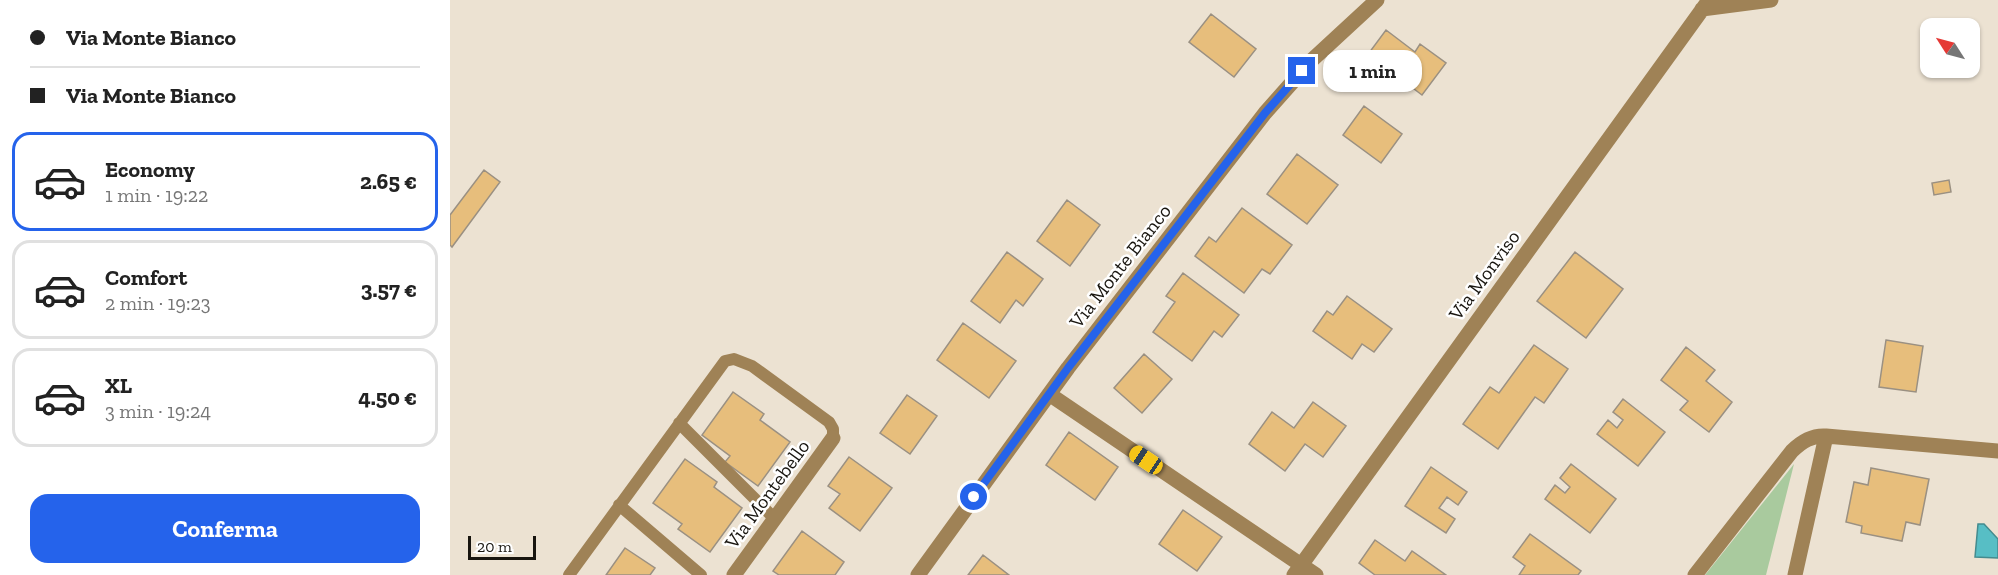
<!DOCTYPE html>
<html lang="it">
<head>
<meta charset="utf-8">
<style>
  body { margin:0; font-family:"Zilla Slab",serif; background:#f2f2f2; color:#222; height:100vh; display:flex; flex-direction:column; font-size:22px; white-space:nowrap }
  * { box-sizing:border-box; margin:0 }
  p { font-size:20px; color:#767676 }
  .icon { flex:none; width:33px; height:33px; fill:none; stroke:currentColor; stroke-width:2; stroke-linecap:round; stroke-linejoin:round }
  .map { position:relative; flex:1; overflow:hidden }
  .drawer { display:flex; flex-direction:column; background:#fff; width:450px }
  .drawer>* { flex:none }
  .banner { display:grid; align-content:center; height:132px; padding:0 30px; background:#fff }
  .needle { width:39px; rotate:306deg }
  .controls { position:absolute; left:1470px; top:18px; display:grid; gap:12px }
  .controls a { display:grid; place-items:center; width:60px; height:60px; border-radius:12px; background:#fff; box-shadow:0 2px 4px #0004; font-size:30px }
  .scale { position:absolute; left:18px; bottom:15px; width:68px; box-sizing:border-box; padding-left:6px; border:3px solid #18150f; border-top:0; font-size:16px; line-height:21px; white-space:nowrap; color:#18150f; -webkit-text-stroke:4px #fff; paint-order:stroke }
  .end { position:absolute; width:27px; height:27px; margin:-14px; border:8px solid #2563eb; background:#fff; box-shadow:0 0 0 3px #fff }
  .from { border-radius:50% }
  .bubble { position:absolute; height:42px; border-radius:18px; background:#fff; box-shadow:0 2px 4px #0004; font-size:20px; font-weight:700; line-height:42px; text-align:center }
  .car { position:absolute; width:18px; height:36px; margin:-18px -9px; border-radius:8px; box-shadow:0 0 4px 2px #0007; background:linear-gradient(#f5c518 24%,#345 0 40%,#f5c518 0 76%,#345 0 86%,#f5c518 0) }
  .banner b { display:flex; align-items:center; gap:21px; height:57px; font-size:22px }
  .banner b+b { border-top:2px solid #e0e0e0 }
  .banner i { width:15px; height:15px; background:#222 }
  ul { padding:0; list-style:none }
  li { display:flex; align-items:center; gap:18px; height:99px; margin:0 12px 9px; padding:0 18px; border:3px solid #e0e0e0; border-radius:18px }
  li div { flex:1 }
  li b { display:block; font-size:22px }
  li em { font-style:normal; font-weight:700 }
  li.current { border-color:#2563eb }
  li>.icon { width:54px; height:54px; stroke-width:1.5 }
  .primary-button { display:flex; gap:12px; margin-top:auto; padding:12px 30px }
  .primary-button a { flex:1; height:69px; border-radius:18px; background:#2563eb; color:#fff; font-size:24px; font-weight:700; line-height:69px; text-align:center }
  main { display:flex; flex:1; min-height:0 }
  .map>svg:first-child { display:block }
</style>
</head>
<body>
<main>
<section class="drawer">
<div class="banner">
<b><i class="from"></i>Via Monte Bianco</b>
<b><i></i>Via Monte Bianco</b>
</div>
<ul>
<li class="current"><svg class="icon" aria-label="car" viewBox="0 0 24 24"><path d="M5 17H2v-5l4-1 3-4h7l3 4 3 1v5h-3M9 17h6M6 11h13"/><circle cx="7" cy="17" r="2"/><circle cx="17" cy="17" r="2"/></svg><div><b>Economy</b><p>1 min · 19:22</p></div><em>2.65 €</em></li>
<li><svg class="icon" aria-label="car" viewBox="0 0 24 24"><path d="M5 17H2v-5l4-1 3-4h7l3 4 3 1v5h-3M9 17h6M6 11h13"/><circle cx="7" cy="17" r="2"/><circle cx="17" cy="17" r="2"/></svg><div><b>Comfort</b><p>2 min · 19:23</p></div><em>3.57 €</em></li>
<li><svg class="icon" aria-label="car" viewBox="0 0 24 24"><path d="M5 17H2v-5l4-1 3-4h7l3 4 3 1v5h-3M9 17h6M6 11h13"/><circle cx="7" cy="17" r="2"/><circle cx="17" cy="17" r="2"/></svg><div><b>XL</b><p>3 min · 19:24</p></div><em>4.50 €</em></li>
</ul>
<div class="primary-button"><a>Conferma</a></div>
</section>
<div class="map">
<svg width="1548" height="575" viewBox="0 0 1548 575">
  <rect width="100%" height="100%" fill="#ece2d2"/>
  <!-- green -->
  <path fill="#a9ca9e" d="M1344,464L1316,575H1255Z"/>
  <!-- water -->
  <path fill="#57bec5" stroke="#448b8e" stroke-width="1.5" d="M1528,524H1534L1548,539V558L1525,557Z"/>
  <!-- building -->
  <path fill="#e7be7c" stroke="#9a9082" stroke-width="1.5" d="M761,14L806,49L784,77L739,42Z
    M936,30L965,52L970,44L996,63L972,95L947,76L940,87L910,65Z
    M914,106L952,134L931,163L893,135Z
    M847,154L888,185L857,224L817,194Z
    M34,170L50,182L2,247L0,245V215Z
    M1499,180L1501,192L1484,195L1482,183Z
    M617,200L650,225L620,266L587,241Z
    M792,208L842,245L820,274L812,269L794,293L745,256L759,237L766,242Z
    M557,252L593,279L573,306L566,300L550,323L521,301Z
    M1125,252L1173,289L1136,338L1087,301Z
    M733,273L789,315L772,337L764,331L742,361L703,332L725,302L716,296Z
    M897,296L942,329L924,352L912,344L902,359L863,331L877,311L883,315Z
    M513,323L566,361L539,398L487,360Z
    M1436,340L1473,346L1466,392L1429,387Z
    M1084,345L1118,369L1094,403L1085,397L1048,449L1013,424L1040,387L1049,393Z
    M1236,347L1265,370L1256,381L1282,402L1259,432L1230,410L1238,401L1211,380Z
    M694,354L722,379L692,413L664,388Z
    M283,392L314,414L310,420L340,442L308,486L275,462L280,456L252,435Z
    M457,395L487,416L460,454L430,433Z
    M1173,399L1215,432L1188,466L1147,434L1158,420L1167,428L1173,420L1163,412Z
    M863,402L896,426L873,457L855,444L835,471L799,444L822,412L844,428Z
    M619,432L668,467L645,500L596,465Z
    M399,457L442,488L410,531L379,508L390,494L378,486Z
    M235,459L267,482L264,487L292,508L260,552L228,529L232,524L203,503Z
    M1121,464L1166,499L1140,533L1095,499L1105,485L1115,493L1120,487L1110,478Z
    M981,467L1017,492L1008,505L997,497L989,508L1005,519L996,533L955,506Z
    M1421,468L1479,479L1470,525L1456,522L1452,541L1411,533L1412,526L1396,522L1404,482L1418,485Z
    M733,510L772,537L747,571L709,544Z
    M352,531L394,562L385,575H329L323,571Z
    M1080,534L1131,571L1128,575H1069L1075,566L1063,557Z
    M925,540L955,561L962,551L996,575H925L909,563Z
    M175,548L205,568L200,575H156Z
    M533,555L559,575H518Z"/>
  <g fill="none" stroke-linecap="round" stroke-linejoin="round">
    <!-- service -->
    <path stroke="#9f8256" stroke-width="12" d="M229,423L325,519
      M169,505L251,575
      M119,575L275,361L284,359L302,366L379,422L383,429V438"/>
    <!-- minor -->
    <path stroke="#9f8256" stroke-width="15" d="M1252,9L1321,0
      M599,394L866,575
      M1376,436L1548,451
      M284,575L383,438
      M468,575L618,368L815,113L862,60L927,0
      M844,575L1259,0
      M1245,575L1342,451C1352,441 1362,435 1376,436L1345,575"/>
  </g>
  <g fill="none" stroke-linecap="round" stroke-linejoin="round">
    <!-- route -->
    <path stroke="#2563eb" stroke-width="8" d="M524,497L618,368L815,113L852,71"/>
  </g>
  <g text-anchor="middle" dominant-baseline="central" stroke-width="5" stroke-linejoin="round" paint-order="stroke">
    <!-- street labels -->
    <g font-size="20" fill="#18150f" stroke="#fff">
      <text transform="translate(670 266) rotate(-52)">Via Monte Bianco</text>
      <text transform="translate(1034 275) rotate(-54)">Via Monviso</text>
      <text transform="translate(317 494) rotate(-54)">Via Montebello</text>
    </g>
  </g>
</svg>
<div class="controls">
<a><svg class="needle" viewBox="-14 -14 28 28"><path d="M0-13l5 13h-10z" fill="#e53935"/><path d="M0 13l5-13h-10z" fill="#767676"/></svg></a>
</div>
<div class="scale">20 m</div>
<i class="end from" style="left:524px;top:497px"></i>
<i class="end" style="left:852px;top:71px"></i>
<div class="bubble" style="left:873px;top:50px;width:99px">1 min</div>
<i class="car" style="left:696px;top:460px;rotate:304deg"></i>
</div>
</main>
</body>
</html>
